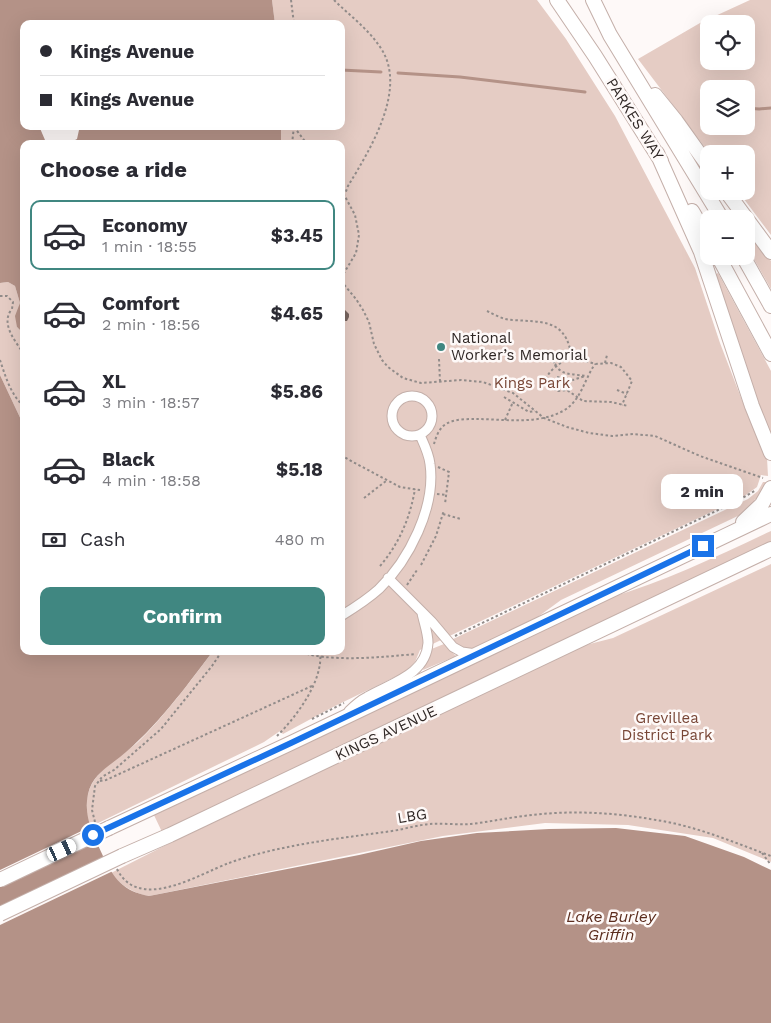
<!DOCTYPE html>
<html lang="en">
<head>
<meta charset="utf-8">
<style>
  body { margin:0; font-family:"Work Sans",sans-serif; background:#f2f2f3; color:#2b2b33; height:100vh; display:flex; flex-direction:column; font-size:19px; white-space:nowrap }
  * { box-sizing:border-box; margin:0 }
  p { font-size:16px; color:#7c7c81 }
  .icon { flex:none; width:28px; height:28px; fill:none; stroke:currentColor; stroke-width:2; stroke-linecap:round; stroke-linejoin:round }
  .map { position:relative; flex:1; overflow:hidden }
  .drawer { position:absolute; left:20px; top:140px; width:325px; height:515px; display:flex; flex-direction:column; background:#fff; border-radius:10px; box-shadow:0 5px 20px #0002 }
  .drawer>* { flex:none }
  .banner { position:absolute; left:20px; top:20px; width:325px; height:110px; border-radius:10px; box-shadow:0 5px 20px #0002; display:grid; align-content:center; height:110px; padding:0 20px; background:#fff }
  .fabs { position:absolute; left:700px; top:15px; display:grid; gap:10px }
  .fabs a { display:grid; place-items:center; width:55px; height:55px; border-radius:10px; background:#fff; box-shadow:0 5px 20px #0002; font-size:25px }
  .end { position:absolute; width:22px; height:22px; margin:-11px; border:6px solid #1a73e8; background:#fff; box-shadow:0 0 0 2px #fff }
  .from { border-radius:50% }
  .bubble { position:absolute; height:35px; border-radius:10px; background:#fff; box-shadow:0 5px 20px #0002; font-size:16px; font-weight:700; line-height:35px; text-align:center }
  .car { position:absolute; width:15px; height:30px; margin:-15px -8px; border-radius:6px; box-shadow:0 0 4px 1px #0007; background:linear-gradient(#fff 24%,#345 0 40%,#fff 0 76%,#345 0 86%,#fff 0) }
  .banner b { display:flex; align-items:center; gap:18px; height:48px; font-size:19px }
  .banner b+b { border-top:1px solid #e1e1e2 }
  .banner i { width:12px; height:12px; background:#2b2b33 }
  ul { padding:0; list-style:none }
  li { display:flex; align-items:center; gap:15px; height:70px; margin:0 10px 8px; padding:0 10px; border:2px solid transparent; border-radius:10px }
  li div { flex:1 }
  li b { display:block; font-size:19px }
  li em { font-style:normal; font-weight:700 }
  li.on { border-color:#408781 }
  li>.icon { width:45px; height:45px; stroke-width:1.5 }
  h2 { padding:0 20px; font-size:22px; line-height:60px }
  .pay { display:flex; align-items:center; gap:12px; height:55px; padding:0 20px; font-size:19px }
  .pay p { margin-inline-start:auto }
  .action { display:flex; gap:10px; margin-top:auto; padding:10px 20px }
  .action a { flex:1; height:58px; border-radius:10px; background:#408781; color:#fff; font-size:20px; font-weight:700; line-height:58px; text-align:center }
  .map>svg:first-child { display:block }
</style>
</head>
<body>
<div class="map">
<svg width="771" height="1023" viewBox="0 0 771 1023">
  <rect width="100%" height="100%" fill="#fef9f8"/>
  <!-- green -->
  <path fill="#e5ccc4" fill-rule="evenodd" d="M272,0H537L566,39L615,116L695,268L720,343L748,416L767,458L768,476L761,475L757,487L743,497L420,650L415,662L405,672L333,707L283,734L280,731L264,742L90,827C85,812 85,795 93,782C103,765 125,754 139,741C166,714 190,682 213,651H341V144H281V126H341V24H275Z
    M750,0H771V235L738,191H746V154H710L638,59L700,23ZM709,24H746V61H709ZM709,89H746V126H709Z
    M746,228L771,261V289L746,245Z
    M718,273L771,371V434L766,426L714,275Z
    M8,282L15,286L20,303L17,327L24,334V426L0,375V283Z
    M763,482H766L758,499H755L752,506L742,514L561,600L535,619L469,650H463L449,641L748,499L758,491Z
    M771,531V543L162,832L153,813L609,598C666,581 718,556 771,531Z
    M771,564V862L713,838L628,825L545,823L443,836L149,896C132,893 122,886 111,873L174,841L582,646L613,638Z
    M444,644L456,656L423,670L429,650Z"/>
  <!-- water -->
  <path fill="#b49287" d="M0,0H272L275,24H24V126H39L45,140L57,144H24V334L17,327L15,316L20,303L15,286L8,282L0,283Z
    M78,126H281V144H67L77,139L79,130Z
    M0,375L24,426V651H213C185,688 156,728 120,757C106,768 92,776 88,794C83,817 94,836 103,856C114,879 123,891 149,896L359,855L421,841L477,833L549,829L616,828L685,836L744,857L771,870V1023H0Z"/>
  <!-- pier -->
  <path fill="#fef9f8" d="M92,826L99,840L0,886V870Z
    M107,857L113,871L0,925V908Z"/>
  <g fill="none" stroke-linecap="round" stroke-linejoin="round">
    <!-- stream -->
    <path stroke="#b49287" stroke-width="3" d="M341,70L381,72
      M398,73L460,77L585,92
      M746,108L759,109L771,108"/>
  </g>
  <!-- building -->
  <path fill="#78655f" d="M341,306L349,314V317L347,321H341Z"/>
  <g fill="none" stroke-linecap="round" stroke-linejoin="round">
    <!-- minor casing -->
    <g stroke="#c4afa9" stroke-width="11">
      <path id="minor" d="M392 416a20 20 0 1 1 40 0a20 20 0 1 1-40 0Z
        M388,578L432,622L453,647L462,652L476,654
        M341,616C354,608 368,599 379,589C409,560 436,507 430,464C429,454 424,444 420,435
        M349,711C355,705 361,700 367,697C391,683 426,675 428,643C428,633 424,623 422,613"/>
    </g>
    <!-- primary casing -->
    <g stroke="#c4afa9" stroke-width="16">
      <path id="primary" d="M557,0L595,56L661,161
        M593,0L610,35L722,219
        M655,95L676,121L709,167
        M657,153L701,252L752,406L771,453
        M726,191L771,252
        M692,211L709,240
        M718,256L771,354
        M743,256L771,306
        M743,522L762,504L771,488
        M109,828L291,743L771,514
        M122,856L170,835L771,549"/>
    </g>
    <!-- path -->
    <path stroke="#928c8a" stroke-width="2" stroke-dasharray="2.5 2.5" stroke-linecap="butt" d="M291,0L294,24
      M334,0C350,16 369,29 382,50C407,91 369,151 348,186L345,194
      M294,127L307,144
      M292,144L294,126
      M341,189L355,215L359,235L356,253L341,278
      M341,281L356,299L363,310L369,322L374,344L382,360L388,367L403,378L421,383L461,380L483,382L513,393L544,418L567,427L589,433L612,436L633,434L655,436L700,456L763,478
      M0,296H7L13,302L12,309C0,323 15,341 24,354
      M487,311C495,315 504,320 513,320C539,322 563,319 570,349C566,365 552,364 546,379L550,387L558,391L567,390L583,401L611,402L628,406
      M570,349L583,360L595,364L611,363L621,367L632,381L622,405
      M550,351C557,376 564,373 587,376
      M439,359L440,382
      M0,360C5,375 11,396 24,406
      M605,363L607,355
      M555,366L559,356V351
      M557,377L573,380L585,376
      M617,390L627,394
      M504,397L529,412L535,411
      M505,420L513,402
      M434,444C436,437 439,428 446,424C454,419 466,419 476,419C504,419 537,425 563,411C581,401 584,380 595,364
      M341,455L353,462L400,487L420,490
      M438,467L449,472L445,504
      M437,494L447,495
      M364,498L386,481
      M443,514L461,519
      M421,565L436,536L444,510
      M380,566C399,544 410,518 415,489
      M407,585L417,570
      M455,636L739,500L756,490
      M297,651C329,663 382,657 416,654
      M312,719L344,703
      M277,736C297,716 324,680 320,651
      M100,781L106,780L314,685
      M95,822L92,810L95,786L102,777L114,770L161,729L212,666L222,651
      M762,853L771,865
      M117,869C139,913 199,874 229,863C248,856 268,851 288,847C322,840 357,836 392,831C405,829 417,825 430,824C443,823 458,825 471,824C489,822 506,818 524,816C567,810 612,812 656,820C696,826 733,842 771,856"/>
    <!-- minor -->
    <use href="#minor" stroke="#fff" stroke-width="9"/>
    <!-- primary -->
    <use href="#primary" stroke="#fff" stroke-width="14"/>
    <!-- primary-bridge casing -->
    <g stroke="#c4afa9" stroke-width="16" stroke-linecap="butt">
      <path id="primary-bridge" d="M0,880L109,828
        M0,914L122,856"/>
    </g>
    <!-- primary-bridge -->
    <use href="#primary-bridge" stroke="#fff" stroke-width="14"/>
  </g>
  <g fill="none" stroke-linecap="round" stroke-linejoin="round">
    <!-- route -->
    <path stroke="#1a73e8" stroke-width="6" d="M93,835L291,743L703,546"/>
  </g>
  <!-- markers -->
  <circle fill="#408781" stroke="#fef9f8" stroke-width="2" cx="441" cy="347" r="5"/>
  <g text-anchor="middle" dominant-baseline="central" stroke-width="5" stroke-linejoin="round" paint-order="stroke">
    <!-- street labels -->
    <g font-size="15" fill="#2f2725" stroke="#fef9f8">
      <text transform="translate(635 119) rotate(58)">PARKES WAY</text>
      <text transform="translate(386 733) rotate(-25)">KINGS AVENUE</text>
      <text transform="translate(412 816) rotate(-9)">LBG</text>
    </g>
    <!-- poi labels -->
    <g font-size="15" fill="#2f2725" stroke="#fef9f8" text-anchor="start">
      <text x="451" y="338">National<tspan x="451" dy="17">Worker’s Memorial</tspan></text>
    </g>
    <!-- park labels -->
    <g font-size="15" fill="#784636" stroke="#fef9f8">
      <text x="532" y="383">Kings Park</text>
      <text x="667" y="718">Grevillea<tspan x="667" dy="17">District Park</tspan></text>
    </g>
    <!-- water labels -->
    <g font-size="16" font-style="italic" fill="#5b2c1d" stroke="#fef9f8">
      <text x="611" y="916">Lake Burley<tspan x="611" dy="18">Griffin</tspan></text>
    </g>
  </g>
</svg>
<div class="fabs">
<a><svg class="icon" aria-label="locate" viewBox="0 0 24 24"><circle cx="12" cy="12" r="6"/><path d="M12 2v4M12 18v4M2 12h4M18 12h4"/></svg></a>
<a><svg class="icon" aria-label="layers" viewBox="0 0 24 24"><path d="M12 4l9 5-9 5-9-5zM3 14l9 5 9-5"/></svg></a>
<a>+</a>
<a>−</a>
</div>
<i class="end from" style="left:93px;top:835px"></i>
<i class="end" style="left:703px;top:546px"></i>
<div class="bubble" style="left:661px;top:474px;width:82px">2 min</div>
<i class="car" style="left:62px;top:850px;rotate:65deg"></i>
<div class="banner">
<b><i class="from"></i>Kings Avenue</b>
<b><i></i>Kings Avenue</b>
</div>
<section class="drawer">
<h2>Choose a ride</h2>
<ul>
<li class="on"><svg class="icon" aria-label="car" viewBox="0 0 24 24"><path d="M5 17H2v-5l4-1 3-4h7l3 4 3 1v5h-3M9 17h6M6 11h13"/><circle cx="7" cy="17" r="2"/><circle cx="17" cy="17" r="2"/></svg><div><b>Economy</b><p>1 min · 18:55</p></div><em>$3.45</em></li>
<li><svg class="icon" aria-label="car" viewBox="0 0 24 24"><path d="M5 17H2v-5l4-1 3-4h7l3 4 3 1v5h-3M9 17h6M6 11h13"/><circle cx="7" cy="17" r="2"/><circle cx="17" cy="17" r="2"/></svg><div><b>Comfort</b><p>2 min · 18:56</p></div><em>$4.65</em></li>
<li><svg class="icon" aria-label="car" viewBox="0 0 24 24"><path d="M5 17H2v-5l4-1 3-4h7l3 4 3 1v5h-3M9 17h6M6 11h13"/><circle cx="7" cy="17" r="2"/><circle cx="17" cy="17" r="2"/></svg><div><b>XL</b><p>3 min · 18:57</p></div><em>$5.86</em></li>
<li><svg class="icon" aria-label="car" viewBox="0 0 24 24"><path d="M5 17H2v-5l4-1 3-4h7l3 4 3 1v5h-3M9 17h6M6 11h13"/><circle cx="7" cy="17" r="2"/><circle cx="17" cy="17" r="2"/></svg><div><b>Black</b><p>4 min · 18:58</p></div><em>$5.18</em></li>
</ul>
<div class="pay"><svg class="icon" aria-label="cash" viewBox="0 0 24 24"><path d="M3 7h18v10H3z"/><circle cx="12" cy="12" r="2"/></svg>Cash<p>480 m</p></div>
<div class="action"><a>Confirm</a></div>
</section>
</div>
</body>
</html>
